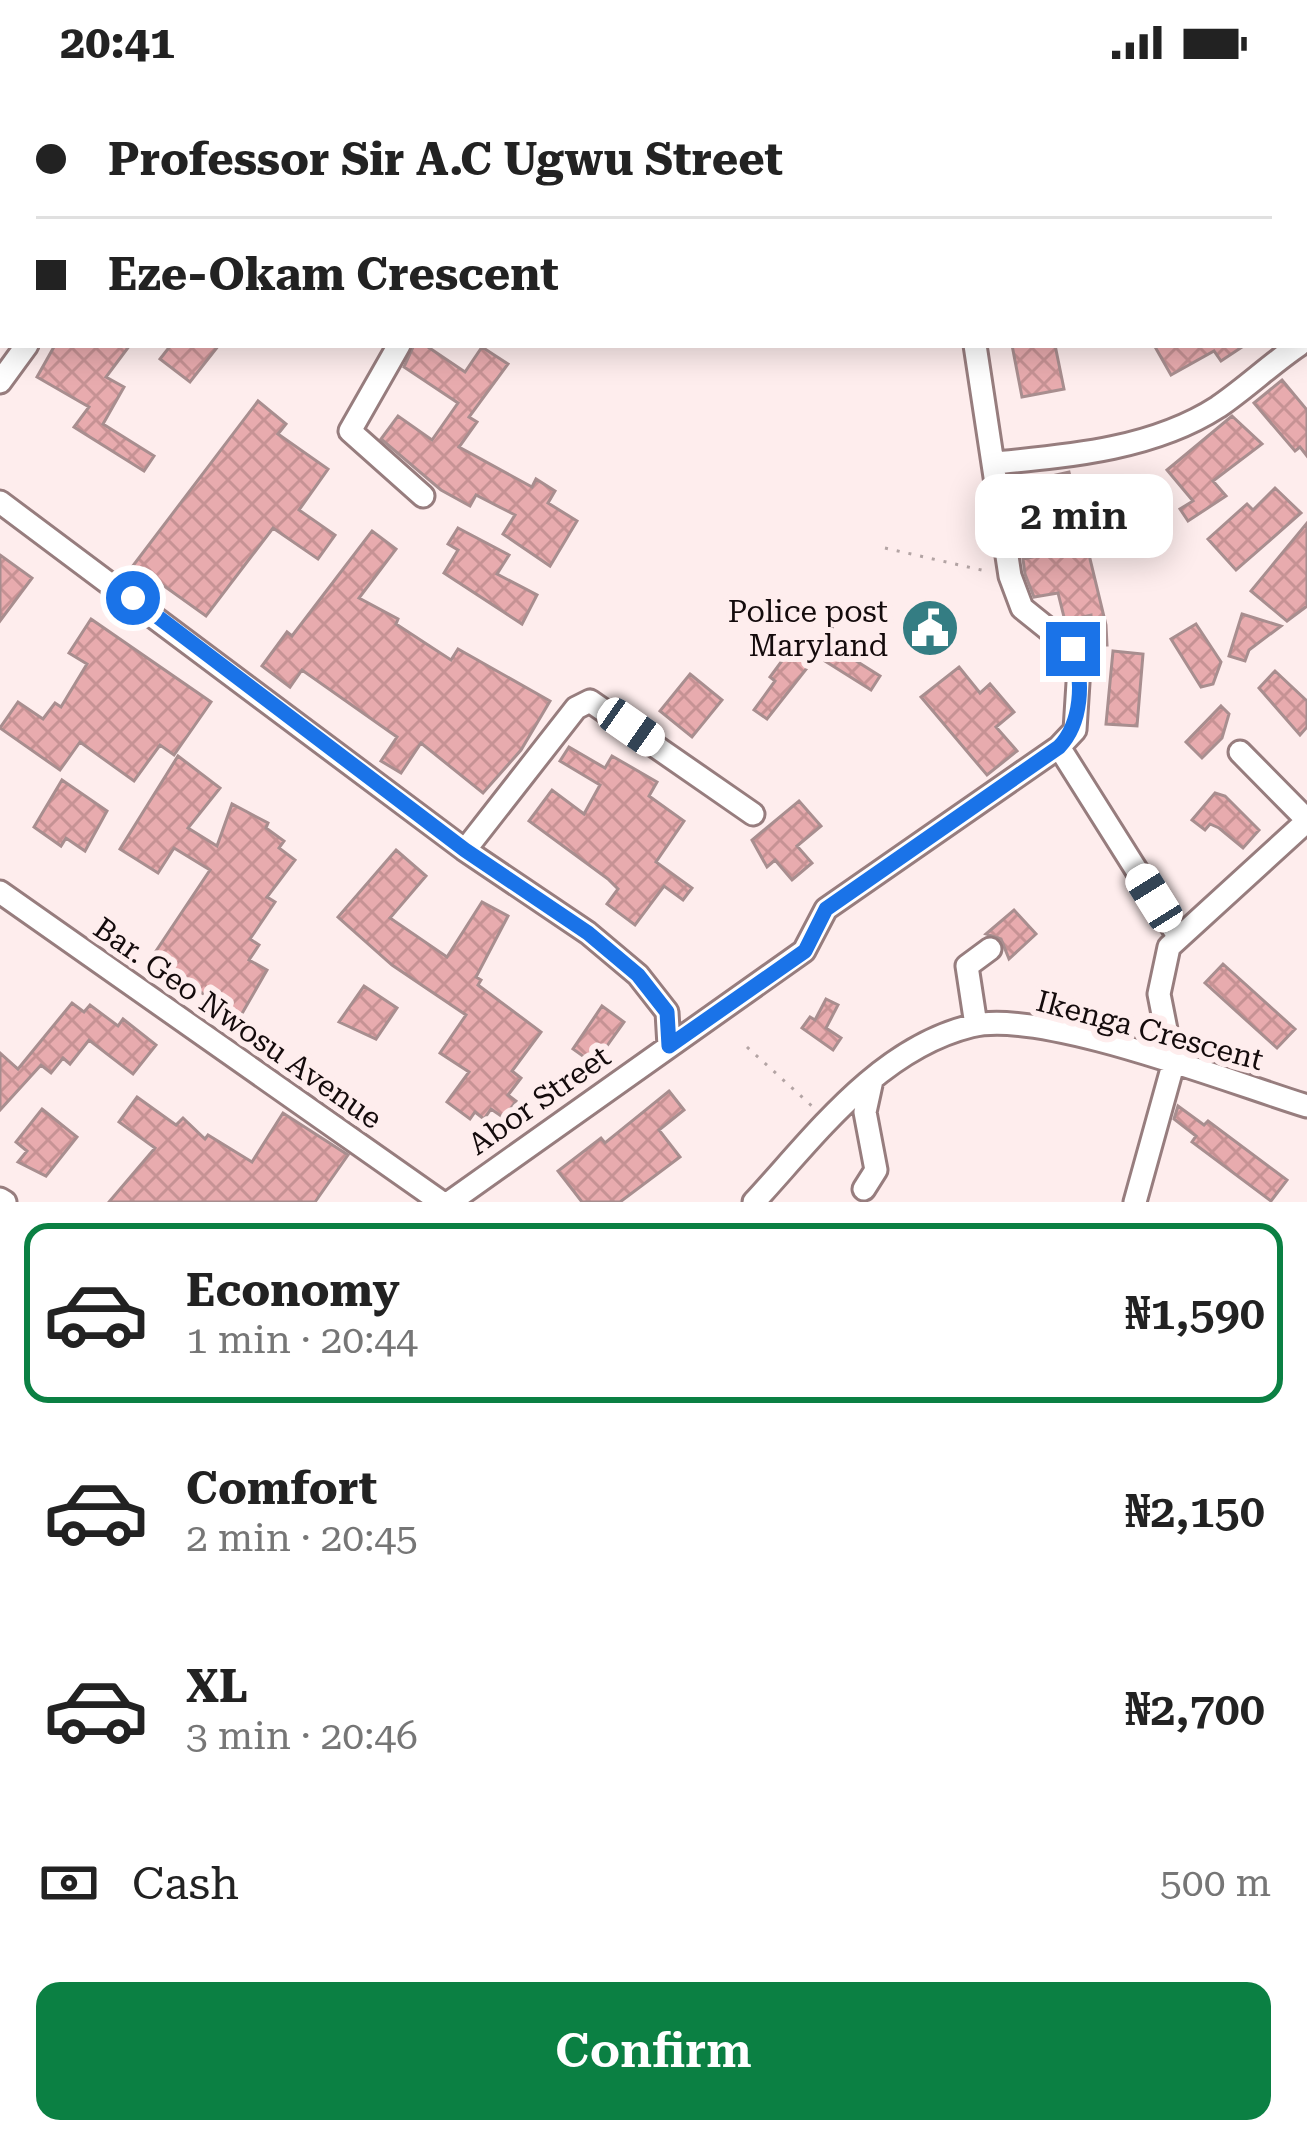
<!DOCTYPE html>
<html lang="en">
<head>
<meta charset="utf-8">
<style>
  body { margin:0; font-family:"Roboto Serif",serif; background:#f2f2f2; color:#222; height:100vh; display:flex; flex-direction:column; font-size:45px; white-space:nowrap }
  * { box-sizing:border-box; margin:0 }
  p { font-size:39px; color:#767676 }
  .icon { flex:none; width:66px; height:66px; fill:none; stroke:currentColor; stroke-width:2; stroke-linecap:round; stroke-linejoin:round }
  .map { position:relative; height:1118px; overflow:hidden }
  .drawer { display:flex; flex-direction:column; background:#fff; flex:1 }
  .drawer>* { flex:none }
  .top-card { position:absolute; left:0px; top:0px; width:1308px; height:264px; box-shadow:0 6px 30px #0003; display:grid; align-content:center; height:264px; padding:0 36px; background:#fff }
  .end { position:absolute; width:54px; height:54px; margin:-27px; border:15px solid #1a73e8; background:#fff; box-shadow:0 0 0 6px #fff }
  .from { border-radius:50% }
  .bubble { position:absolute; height:84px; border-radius:24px; background:#fff; box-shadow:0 6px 30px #0003; font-size:39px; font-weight:600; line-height:84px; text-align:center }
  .car { position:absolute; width:36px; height:72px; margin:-36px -18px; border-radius:15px; box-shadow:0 0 9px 3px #0007; background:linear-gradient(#fff 24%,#345 0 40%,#fff 0 76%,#345 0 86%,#fff 0) }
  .top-card b { display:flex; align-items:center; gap:42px; height:114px; font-size:45px }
  .top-card b+b { border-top:3px solid #e0e0e0 }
  .top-card i { width:30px; height:30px; background:#222 }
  ul { padding:21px 0 0; list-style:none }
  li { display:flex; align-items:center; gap:36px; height:180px; margin:0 24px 18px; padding:0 12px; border:6px solid transparent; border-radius:24px }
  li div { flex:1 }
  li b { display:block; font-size:45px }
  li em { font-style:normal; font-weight:600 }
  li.active { border-color:#0b8043 }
  li>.icon { width:108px; height:108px; stroke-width:1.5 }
  .pay { display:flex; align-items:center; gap:30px; height:132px; padding:0 36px; font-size:45px }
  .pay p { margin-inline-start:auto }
  .cta { display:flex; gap:24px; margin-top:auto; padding:24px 36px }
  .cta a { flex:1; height:138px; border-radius:24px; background:#0b8043; color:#fff; font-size:48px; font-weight:600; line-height:138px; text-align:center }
  .status { display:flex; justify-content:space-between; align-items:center; height:84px; padding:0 60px; background:#fff; direction:ltr }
  .status svg { height:33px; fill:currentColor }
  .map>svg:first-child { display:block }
</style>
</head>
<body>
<div class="status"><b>20:41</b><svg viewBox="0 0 49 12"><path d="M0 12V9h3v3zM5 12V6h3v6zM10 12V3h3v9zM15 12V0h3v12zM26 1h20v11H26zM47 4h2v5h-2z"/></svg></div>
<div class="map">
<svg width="1307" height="1118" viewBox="0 0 1307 1118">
  <defs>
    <pattern id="building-cross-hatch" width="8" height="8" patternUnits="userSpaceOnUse" patternTransform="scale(3)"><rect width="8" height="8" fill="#e8abae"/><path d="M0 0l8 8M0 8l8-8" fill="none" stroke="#c69294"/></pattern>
  </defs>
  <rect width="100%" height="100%" fill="#feeded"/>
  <!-- building -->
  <path fill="url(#building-cross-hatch)" stroke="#a88e8f" stroke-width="3" d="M55,261H130L106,293L124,303L103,340L154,372L144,387L74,343L89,323L37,293Z
    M171,261H219L190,298L160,275Z
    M414,261H425L465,288L482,263L508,280L469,333L477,338L459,363L532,403L536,395L555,407L548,419L577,437L550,482L503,450L515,431L476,411L470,422L441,406L381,355L398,332L432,356L458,319L404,283Z
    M1012,261H1055L1064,305L1022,313Z
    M1154,261H1245L1221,277L1214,267L1171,291Z
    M1282,296L1307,326V372L1300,363L1295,367L1254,319Z
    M258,317L286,340L278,350L328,385L299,426L335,451L318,475L273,444L206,532L160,499L155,506L129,487Z
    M1232,332L1262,360L1213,397L1226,412L1188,437L1180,425L1193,417L1167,386Z
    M1069,388L1106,541L1107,561H1093L1091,531L1065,537L1058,509L1034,513L1025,490L1023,475L1066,466L1052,392Z
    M1275,404L1301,429L1236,486L1208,455L1247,420L1253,426Z
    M1307,439V522L1287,537L1251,507Z
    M458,444L509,471L497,490L537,511L522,540L444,489L458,466L448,460Z
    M372,447L396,465L359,514L398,535L396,540L451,576L458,565L550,617L521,666L483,709L421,659L401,689L381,677L397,653L302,586L290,603L262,582L287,548L292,552Z
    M0,471L32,494L0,537Z
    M1242,530L1281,542L1249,566L1245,577L1229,572Z
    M91,535L211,618L174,671L160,661L134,697L80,658L60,686L0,644L18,618L43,635L55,619L61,623L87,580L69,569Z
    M1196,540L1221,578L1213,600L1201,603L1171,555Z
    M798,555L818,570L767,635L754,626L775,597L770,593Z
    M834,563L880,592L871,606L825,577Z
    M1113,567L1143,570L1137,642L1106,640Z
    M959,583L980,609L990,600L1014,628L996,643L1017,667L987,691L921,613Z
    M1275,587L1307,617V643L1300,651L1259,604Z
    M690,590L722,616L692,653L660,627Z
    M1221,622L1229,630L1222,654L1202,674L1186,658Z
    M569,663L605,684L612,672L657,698L649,712L684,737L656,778L692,804L683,816L664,802L635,841L607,820L618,805L608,795L529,737L552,706L584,730L600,701L560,677Z
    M178,672L220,704L188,744L217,762L232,720L268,739L266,744L284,757L279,764L295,776L267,813L275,818L250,855L259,861L249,876L267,886L240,933L150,876L210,786L174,764L158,789L120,765Z
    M62,696L107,727L85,767L66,754L61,762L34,743Z
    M1215,709L1225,712L1259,746L1243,764L1219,744L1210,740L1205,746L1192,736Z
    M799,717L821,742L797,762L812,779L792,796L775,776L767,783L752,756Z
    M396,766L426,792L390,834L447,873L482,818L508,832L476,893L481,896L478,901L541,948L512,987L521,994L508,1011L516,1017L504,1034L491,1025L484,1035L475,1028L470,1035L447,1018L469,988L440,969L466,931L392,881L338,833Z
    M1014,826L1036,850L1009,875L1001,855L986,850Z
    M1223,880L1295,945L1277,964L1205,899Z
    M364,902L397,924L376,955L339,938Z
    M826,915L838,921L826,944L841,954L833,966L802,944L810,933L815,936Z
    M72,919L84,928L90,921L118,942L123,935L156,961L133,990L89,956L70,980L63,974L51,989L41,981L0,1026V969L18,985Z
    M602,922L624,938L594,980L573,965Z
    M669,1007L684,1026L659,1046L680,1073L620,1118H582L558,1087L601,1054L605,1059Z
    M137,1013L176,1041L183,1034L205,1055L208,1051L252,1078L283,1029L348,1071L315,1118H109L155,1064L119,1038Z
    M1178,1022L1204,1041L1208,1037L1287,1096L1271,1117L1192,1058L1196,1052L1174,1035Z
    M42,1025L77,1053L46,1092L18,1078L27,1067L16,1058Z"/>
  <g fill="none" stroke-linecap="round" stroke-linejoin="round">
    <!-- minor casing -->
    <g stroke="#977d7e" stroke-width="27">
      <path id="minor" d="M33,0L39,3
        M939,0L940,3
        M1245,0L1246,3
        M0,190L3,191
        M399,261L350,347L423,412
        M0,298L27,261
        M995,379C1069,372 1153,365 1218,323C1246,304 1271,280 1299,261
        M0,418L465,766L588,849L638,891L667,928L669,962
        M1059,663L1178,852
        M1240,668L1307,736
        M465,766L576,624L590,617L753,730
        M0,808L441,1118
        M976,941L967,882L990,865
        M864,1105L876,1086L865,1028L872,996
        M0,1115L5,1118
        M450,1118L804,867L826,825L1059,663L1075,646L1079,583L1073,565L1022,524L1010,492L975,261
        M754,1118C815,1052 878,965 971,942C1041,924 1232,999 1307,1022
        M1135,1118L1173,981L1159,910L1169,863L1307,737"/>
    </g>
    <!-- path -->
    <path stroke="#b3a4a4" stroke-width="3" stroke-dasharray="3 9" stroke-linecap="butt" d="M560,3V0
      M885,464L990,488
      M747,963L813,1023"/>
    <!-- minor -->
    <use href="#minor" stroke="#fff" stroke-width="21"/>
  </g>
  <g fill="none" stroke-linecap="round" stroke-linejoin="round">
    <!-- route -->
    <path stroke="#1a73e8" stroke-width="15" d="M133,514L465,766L588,849L638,891L667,928L669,962L805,867L826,825L1059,663C1082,639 1084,597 1073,565"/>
  </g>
  <!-- icons -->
  <defs>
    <g id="civic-disc" transform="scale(3)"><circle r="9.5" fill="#347d83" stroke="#feeded"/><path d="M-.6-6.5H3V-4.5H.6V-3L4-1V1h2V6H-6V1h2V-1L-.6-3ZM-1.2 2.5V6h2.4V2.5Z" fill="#fff"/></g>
  </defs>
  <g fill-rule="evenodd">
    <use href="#civic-disc" x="930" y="544"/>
  </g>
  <g text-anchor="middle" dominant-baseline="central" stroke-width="12" stroke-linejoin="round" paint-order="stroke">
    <!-- poi labels -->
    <g font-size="30" fill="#140b0c" stroke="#feeded" text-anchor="end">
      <text x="888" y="527">Police post<tspan x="888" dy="34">Maryland</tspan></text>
    </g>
    <!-- street labels -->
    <g font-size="30" fill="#140b0c" stroke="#feeded">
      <text transform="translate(238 939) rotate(35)">Bar. Geo Nwosu Avenue</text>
      <text transform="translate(1150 946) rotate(15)">Ikenga Crescent</text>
      <text transform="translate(539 1016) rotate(-35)">Abor Street</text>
    </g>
  </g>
</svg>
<i class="end from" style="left:133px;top:514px"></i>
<i class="end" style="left:1073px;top:565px"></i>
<div class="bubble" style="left:975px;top:390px;width:198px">2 min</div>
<i class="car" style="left:631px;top:643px;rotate:125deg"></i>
<i class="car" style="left:1154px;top:814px;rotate:328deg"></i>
<div class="top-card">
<b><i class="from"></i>Professor Sir A.C Ugwu Street</b>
<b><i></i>Eze-Okam Crescent</b>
</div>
</div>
<section class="drawer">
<ul>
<li class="active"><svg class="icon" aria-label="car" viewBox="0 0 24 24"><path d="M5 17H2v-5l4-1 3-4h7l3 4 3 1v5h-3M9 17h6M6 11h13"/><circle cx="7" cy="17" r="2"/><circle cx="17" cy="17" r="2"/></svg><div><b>Economy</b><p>1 min · 20:44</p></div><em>₦1,590</em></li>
<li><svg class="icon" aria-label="car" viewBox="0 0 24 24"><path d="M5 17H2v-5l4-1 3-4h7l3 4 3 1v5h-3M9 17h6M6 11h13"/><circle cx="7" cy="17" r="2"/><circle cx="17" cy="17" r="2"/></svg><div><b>Comfort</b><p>2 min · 20:45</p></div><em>₦2,150</em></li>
<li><svg class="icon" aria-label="car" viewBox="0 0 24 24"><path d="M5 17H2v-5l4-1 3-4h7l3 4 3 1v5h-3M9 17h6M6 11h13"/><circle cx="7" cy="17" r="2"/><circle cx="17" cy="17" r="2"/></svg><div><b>XL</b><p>3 min · 20:46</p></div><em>₦2,700</em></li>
</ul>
<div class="pay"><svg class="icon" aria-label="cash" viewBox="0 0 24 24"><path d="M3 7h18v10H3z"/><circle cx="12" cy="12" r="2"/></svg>Cash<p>500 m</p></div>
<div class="cta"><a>Confirm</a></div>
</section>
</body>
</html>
